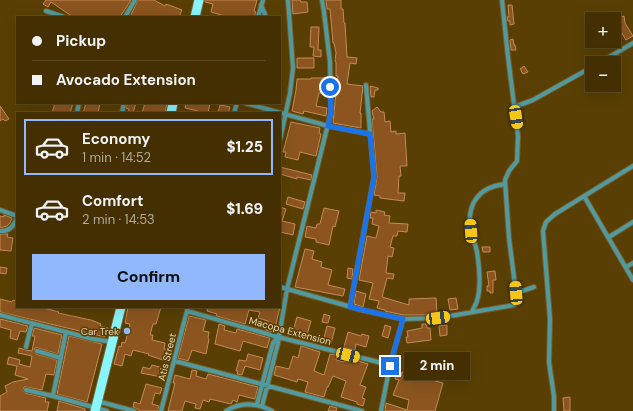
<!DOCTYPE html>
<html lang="en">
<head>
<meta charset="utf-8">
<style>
  body { margin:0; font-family:"DM Sans",sans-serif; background:#4a370c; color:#f1f3f6; height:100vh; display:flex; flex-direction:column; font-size:15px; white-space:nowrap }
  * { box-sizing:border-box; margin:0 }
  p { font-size:13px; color:#afa999 }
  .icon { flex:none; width:22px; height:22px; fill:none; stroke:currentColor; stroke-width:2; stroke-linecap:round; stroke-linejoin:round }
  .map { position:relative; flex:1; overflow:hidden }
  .drawer { position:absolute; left:16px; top:112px; width:265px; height:196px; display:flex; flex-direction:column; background:#432f02; border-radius:0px; box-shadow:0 4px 16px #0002,0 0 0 1px #5b4a24 }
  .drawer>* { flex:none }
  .banner { position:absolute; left:16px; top:16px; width:265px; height:88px; border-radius:0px; box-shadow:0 4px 16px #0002,0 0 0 1px #5b4a24; display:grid; align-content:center; height:88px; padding:0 16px; background:#432f02 }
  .tools { position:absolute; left:585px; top:12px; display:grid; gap:8px }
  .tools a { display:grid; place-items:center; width:36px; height:36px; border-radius:0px; background:#432f02; box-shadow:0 4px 16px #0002,0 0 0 1px #5b4a24; font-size:20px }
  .end { position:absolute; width:18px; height:18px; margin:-9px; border:5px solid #1a73e8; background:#fff; box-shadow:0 0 0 2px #fff }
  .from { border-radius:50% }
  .bubble { position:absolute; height:28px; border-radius:0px; background:#432f02; box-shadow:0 4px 16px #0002,0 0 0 1px #5b4a24; font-size:13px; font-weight:800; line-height:28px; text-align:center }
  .car { position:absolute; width:12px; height:24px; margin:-12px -6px; border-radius:5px; box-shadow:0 0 3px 1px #0007; background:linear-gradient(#f5c518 24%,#345 0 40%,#f5c518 0 76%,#345 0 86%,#f5c518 0) }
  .banner b { display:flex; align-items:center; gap:14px; height:38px; font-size:15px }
  .banner b+b { border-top:1px solid #5b4a24 }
  .banner i { width:10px; height:10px; background:#f1f3f6 }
  ul { padding:7px 0 0; list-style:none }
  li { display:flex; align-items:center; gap:12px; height:56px; margin:0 8px 6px; padding:0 8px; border:2px solid transparent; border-radius:0px }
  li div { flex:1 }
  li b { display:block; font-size:15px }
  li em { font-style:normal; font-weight:800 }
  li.selected { border-color:#91b8fd }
  li>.icon { width:36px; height:36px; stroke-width:1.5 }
  .action { display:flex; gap:8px; margin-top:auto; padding:8px 16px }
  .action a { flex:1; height:46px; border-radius:0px; background:#91b8fd; color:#111; font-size:16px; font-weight:800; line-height:46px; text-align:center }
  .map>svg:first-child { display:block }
</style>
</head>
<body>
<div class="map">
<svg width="633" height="411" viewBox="0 0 633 411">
  <rect width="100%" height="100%" fill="#593f03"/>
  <!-- building -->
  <path fill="#8c551f" stroke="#c48a58" d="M46,0H131L120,17H73L51,2L48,7L43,4Z
    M138,0H154L165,6L166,4L182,10L179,17H130Z
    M205,0H257L254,11L256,12L254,17H228L211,12L213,4L205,2Z
    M292,0H300L301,2H307L308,12L293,14Z
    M326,0H341V9H343L344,23H345L347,57L357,58L356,64L350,63L347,84L363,86L360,113H361V128L333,123L336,92H334L335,84L337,85L338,76H336V62L335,61L336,53L334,43H333L330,9H327Z
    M508,5H512L514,24L510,25V21H508L507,17H509Z
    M624,16L625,23L633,36L626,40L620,30L622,28L619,18Z
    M311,27H319L318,50H321V57L313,56L314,47H310Z
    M513,39L514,45H515L516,50H511L510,40Z
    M297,58H314V68H297Z
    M524,66L528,72L523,74L520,69Z
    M311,78H326L325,89H323V93H319L316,106L327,108L326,116L304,111L303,114L292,111L296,90L297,79H311Z
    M370,86L378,88V90H375L374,97H371Z
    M55,103H73L70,113H52Z
    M86,103H100L98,113H83Z
    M128,103H136L133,113H128L129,109L126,108Z
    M145,103H167L165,113H142Z
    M186,103H210L208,113H197L198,111L185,108Z
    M220,105L230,107L228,113H218Z
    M0,106L9,119L5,121L3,119L0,121Z
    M377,107L381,112H384L385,122L390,121L391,132L396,131V134L405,133L407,166H400L401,176H399L398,193H405L404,201L380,198V196L374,195L377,177L372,119H374L372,111Z
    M291,122L320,128L319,133L321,134L316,156L300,152L298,160L285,157L286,152H283Z
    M280,167L312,175L311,180L297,177V179L280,174Z
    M288,197L305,202L303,209L286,204Z
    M280,207L286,209L282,221L295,224L293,235L280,232Z
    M324,208L339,211L335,227L333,226L329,245L316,242V239L305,237L307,226L316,228L317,224H320Z
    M376,210L385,212L384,215L390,216L389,223L408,224L407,232L398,231L397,236H393L390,247L394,248L392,257L388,256L386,273L394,274L393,279L387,278L382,297L409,305V299L436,298L437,315H403L385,311V310L377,308L379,301L369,299L373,283L359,280L367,236L376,238L379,226L372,224L373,218H370L371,212L376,213Z
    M4,215L12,218L10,223L7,226L0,228V216L4,217Z
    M0,234H8L7,237L13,238L11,251L0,250Z
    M482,247H490V252H483Z
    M305,249L314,251L312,259L322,262L321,267L332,270L328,285L345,289L343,296L295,287Z
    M0,267L7,268L6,274L0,273Z
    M348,268L353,269L352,279L347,278Z
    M495,271L496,280H493V293H490V291H487V286H489L487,272Z
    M356,291L366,294L363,307L354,304Z
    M456,298L458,309L450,310L448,299Z
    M0,299L12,302L13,300L17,301V307H40L59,312L58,313L91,320L101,324L100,326L108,328L105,337L0,312Z
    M128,307H161L156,324H153L150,335H153L152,340L165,343L164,349L169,350L168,356H171L169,362L148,355L149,354L133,350L131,356L125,354L122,366L114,364L119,346L121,347L122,342L125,343L129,329L130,324L125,323Z
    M208,307H280L274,332L265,330L268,321L258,318L260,312L249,310L245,324L216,316L217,314L207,311Z
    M324,314L330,316L328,323L322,322Z
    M189,316L206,320L203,331L209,332L208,338L209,339L206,354L192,350L188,361L178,358Z
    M297,317L311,321L306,338L292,335Z
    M0,319L28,326L26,332L20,331L17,340L10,338L11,330L0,327Z
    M219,324L225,326L224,330L236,333L237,329L270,338L267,348L243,341L240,351L215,344Z
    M422,324H426L427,328H430L431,340L407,343L406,337H408L407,331L422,328Z
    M385,325L391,327L388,338L382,336Z
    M447,325V335L440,336L439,326Z
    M327,326L335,328L331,344L323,342Z
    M34,328L62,335L58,354L38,348H35L34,350L36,354L57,360L54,375L46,374L42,390L26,387H24L23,390L25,393L46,398L45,402H49L47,411H0V396L7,392L5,386L13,382L28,379L15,375L17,366L7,364L9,357L20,360L19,364L30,367L32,356L18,353L19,348L26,350L32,351L35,336H32Z
    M348,332L361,336L362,334L369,336L366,347L356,344L355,350L344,347Z
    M69,336L102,344L87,402L57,394Z
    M301,346L320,352L314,371L324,375L330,354L337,355L336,360L344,362L346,357L368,364L360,385L366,387L362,398L365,399L363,406L357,404V402L341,397L346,381L333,376L328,387H327L324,397L305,392L308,382L298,379L297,382L274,375L276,366L289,369L293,356L298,358Z
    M248,354L263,358L260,370L245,366L242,375L237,374L238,371H236L239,360L246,361Z
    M152,365L163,368L161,377L141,373L143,367L150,369Z
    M192,370L197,371L196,376L206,379L208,374L258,387L255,399L239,395L237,402L233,400L231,404L210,399L209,402L203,400L200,409L195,408L196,404L185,401L182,411H168L175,383H173L175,375L190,379Z
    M402,372L443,383L435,411H385L386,403L407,410L409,400L393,395L399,380L395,379L396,374L401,376Z
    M146,384L162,388L160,394L155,393L152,404L159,406L158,411H141L133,407L134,402L140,404Z
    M570,397V411H564L563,398Z
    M59,401L85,409V411H57Z
    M330,406L337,408L336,411H328Z"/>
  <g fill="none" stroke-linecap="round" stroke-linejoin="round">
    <!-- minor casing -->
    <g stroke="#765d27" stroke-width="6">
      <path id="minor" d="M261,5L266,17
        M46,11L64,17
        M125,17L135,0
        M258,17L263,0
        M599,63L633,43
        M245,103L328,126L370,134
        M514,107L533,100L592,67
        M77,113L79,103
        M122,113L124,103
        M234,113L237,103
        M280,140L290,93L293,68L288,0
        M584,196L633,280
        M0,210L17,216
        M0,231C9,232 14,226 17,218
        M609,237L633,222
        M626,267L633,263
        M280,287L362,310L403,319L438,318L514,305L516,293L509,238L505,180L509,171L517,161L518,136L508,57L502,0
        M516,293L534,287
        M350,307L374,177L366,85
        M187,311L278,337L390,365
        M472,312C473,308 476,305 477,301C481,288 479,265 477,252C476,245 472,238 471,231C466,205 478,187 505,184
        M0,315L93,339L112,342
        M26,347L32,323
        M37,351L61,358
        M175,361L362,411
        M26,390L53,396L107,411
        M53,396L66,332
        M97,401L134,411
        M257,404L273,343L278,337
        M262,406L278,343L287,289L331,112L330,62L324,12L322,0
        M161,411L188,307
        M226,411C242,401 257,403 272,411
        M381,411L390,365L403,319
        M554,411V397L549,362L550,319L543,231L546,222L555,214L633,166"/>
    </g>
    <!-- trunk casing -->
    <g stroke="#765d27" stroke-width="11">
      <path id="trunk" d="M195,17L199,0
        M171,113L173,103
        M95,411L121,307"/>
    </g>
    <!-- minor -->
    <use href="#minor" stroke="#519ba0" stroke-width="4"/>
    <!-- trunk -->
    <use href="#trunk" stroke="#88f6fc" stroke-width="9"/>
  </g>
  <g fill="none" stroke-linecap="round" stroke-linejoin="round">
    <!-- route -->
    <path stroke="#1a73e8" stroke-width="5" d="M330,87L331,112L328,126L370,134L374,177L350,307L403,319L390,366"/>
  </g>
  <!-- markers -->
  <circle fill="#91b8fd" stroke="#593f03" stroke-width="1.5" cx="127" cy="331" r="4"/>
  <g text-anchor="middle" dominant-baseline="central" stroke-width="3" stroke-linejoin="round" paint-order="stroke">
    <!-- poi labels -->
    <g font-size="10" fill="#ead7b6" stroke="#593f03" text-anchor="end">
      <text x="119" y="331">Car Trek</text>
    </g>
    <!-- street labels -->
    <g font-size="10" fill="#ead7b6" stroke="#593f03">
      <text transform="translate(290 331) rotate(15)">Macopa Extension</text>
      <text transform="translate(167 357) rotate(-76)">Atis Street</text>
    </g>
  </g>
</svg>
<div class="tools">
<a>+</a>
<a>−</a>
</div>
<i class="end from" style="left:330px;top:87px"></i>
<i class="end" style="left:390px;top:366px"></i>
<div class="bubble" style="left:404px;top:352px;width:66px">2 min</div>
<i class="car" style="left:516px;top:117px;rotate:171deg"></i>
<i class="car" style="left:471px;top:231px;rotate:356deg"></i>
<i class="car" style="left:516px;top:293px;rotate:355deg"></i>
<i class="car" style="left:438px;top:318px;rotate:82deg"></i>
<i class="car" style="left:348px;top:355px;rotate:104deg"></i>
<div class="banner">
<b><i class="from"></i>Pickup</b>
<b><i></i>Avocado Extension</b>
</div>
<section class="drawer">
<ul>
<li class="selected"><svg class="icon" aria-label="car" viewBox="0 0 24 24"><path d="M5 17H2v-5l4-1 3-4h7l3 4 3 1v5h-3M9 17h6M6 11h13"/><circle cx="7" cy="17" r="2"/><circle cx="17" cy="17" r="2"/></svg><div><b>Economy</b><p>1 min · 14:52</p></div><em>$1.25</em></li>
<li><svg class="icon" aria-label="car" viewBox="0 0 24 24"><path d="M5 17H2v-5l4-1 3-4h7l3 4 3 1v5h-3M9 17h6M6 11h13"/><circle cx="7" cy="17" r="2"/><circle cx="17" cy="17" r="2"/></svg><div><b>Comfort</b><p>2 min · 14:53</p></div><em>$1.69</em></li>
</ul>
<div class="action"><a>Confirm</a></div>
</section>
</div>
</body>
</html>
